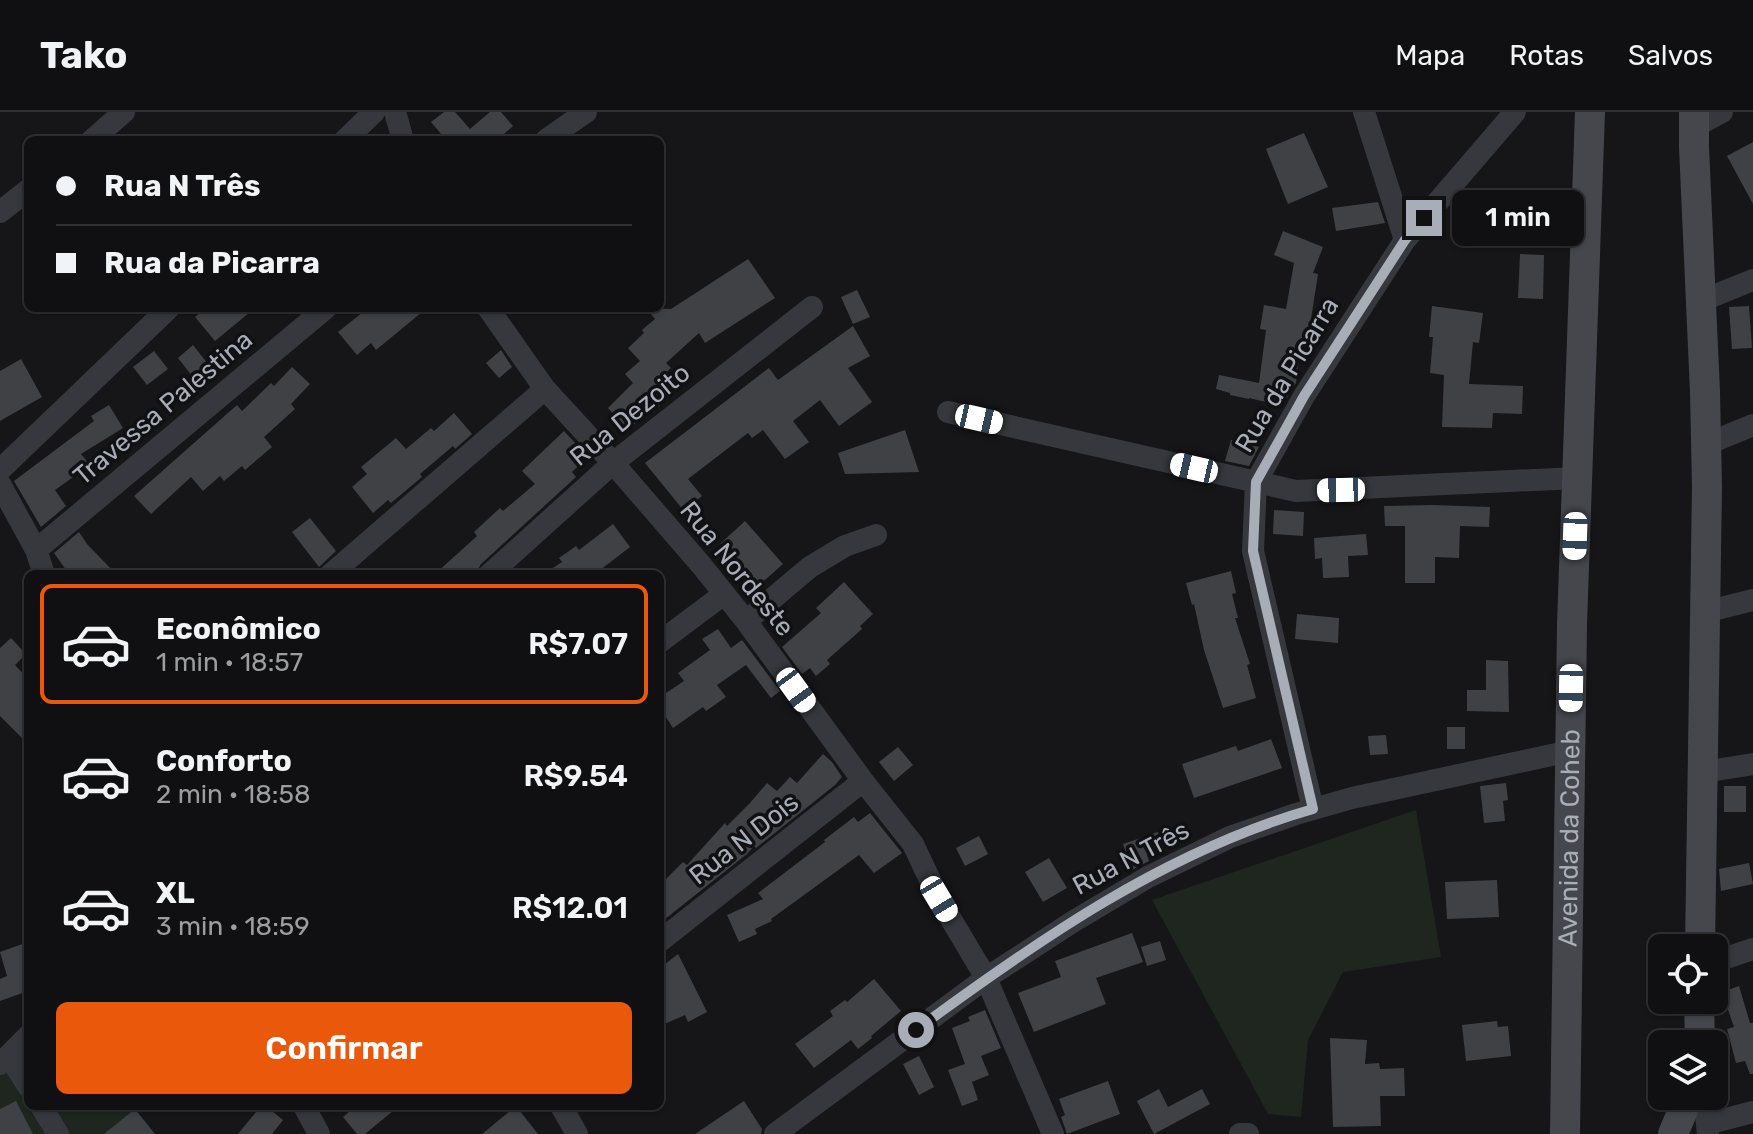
<!DOCTYPE html>
<html lang="pt">
<head>
<meta charset="utf-8">
<style>
  body { margin:0; font-family:Rubik,sans-serif; background:#19191b; color:#f1f3f6; height:100vh; display:flex; flex-direction:column; font-size:30px; white-space:nowrap }
  * { box-sizing:border-box; margin:0 }
  p { font-size:26px; color:#9c9d9f }
  .icon { flex:none; width:44px; height:44px; fill:none; stroke:currentColor; stroke-width:2; stroke-linecap:round; stroke-linejoin:round }
  .map { position:relative; flex:1; overflow:hidden }
  .side { position:absolute; left:24px; top:458px; width:640px; height:540px; display:flex; flex-direction:column; background:#101012; border-radius:12px; box-shadow:0 2px 6px #0004,0 0 0 2px #303032 }
  .side>* { flex:none }
  .banner { position:absolute; left:24px; top:24px; width:640px; height:176px; border-radius:12px; box-shadow:0 2px 6px #0004,0 0 0 2px #303032; display:grid; align-content:center; height:176px; padding:0 32px; background:#101012 }
  .buttons { position:absolute; left:1648px; top:822px; display:grid; gap:16px }
  .buttons a { display:grid; place-items:center; width:80px; height:80px; border-radius:12px; background:#101012; box-shadow:0 2px 6px #0004,0 0 0 2px #303032; font-size:40px }
  .end { position:absolute; width:36px; height:36px; margin:-18px; border:10px solid #a8adb8; background:#111; box-shadow:0 0 0 4px #111 }
  .from { border-radius:50% }
  .bubble { position:absolute; height:56px; border-radius:12px; background:#101012; box-shadow:0 2px 6px #0004,0 0 0 2px #303032; font-size:26px; font-weight:600; line-height:56px; text-align:center }
  .car { position:absolute; width:24px; height:48px; margin:-24px -12px; border-radius:10px; box-shadow:0 0 6px 2px #0007; background:linear-gradient(#fff 24%,#345 0 40%,#fff 0 76%,#345 0 86%,#fff 0) }
  .banner b { display:flex; align-items:center; gap:28px; height:76px; font-size:30px }
  .banner b+b { border-top:2px solid #303032 }
  .banner i { width:20px; height:20px; background:#f1f3f6 }
  ul { padding:14px 0 0; list-style:none }
  li { display:flex; align-items:center; gap:24px; height:120px; margin:0 16px 12px; padding:0 16px; border:4px solid transparent; border-radius:12px }
  li div { flex:1 }
  li b { display:block; font-size:30px }
  li em { font-style:normal; font-weight:600 }
  li.selected { border-color:#ea580c }
  li>.icon { width:72px; height:72px; stroke-width:1.5 }
  .action { display:flex; gap:16px; margin-top:auto; padding:16px 32px }
  .action a { flex:1; height:92px; border-radius:12px; background:#ea580c; color:#fff; font-size:32px; font-weight:600; line-height:92px; text-align:center }
  header { display:flex; align-items:center; gap:48px; box-sizing:border-box; height:112px; padding:0 40px; background:#101012; border-bottom:2px solid #303032 }
  header strong { font-size:38px }
  nav { display:flex; gap:44px; margin-inline-start:auto; font-size:28px }
  .map>svg:first-child { display:block }
</style>
</head>
<body>
<header>
<strong>Tako</strong>
<nav><a>Mapa</a><a>Rotas</a><a>Salvos</a></nav>
</header>
<div class="map">
<svg width="1753" height="1022" viewBox="0 0 1753 1022">
  <rect width="100%" height="100%" fill="#161618"/>
  <!-- green -->
  <path fill="#1e261f" d="M1416,698L1441,845L1343,860L1308,928L1301,1005L1268,1002L1152,788Z
    M28,924V994H132L153,1022H0V953Z"/>
  <!-- building -->
  <path fill="#404145" d="M444,0H455L470,17L490,0H501L513,14L497,28H446L431,10Z
    M1304,21L1328,75L1288,92L1266,37Z
    M1753,30V92L1727,44Z
    M1378,90L1385,111L1336,119L1332,96Z
    M1283,119L1323,135L1313,161L1318,162L1308,226L1302,225L1296,271L1282,294L1249,286V287L1230,283V281L1216,277L1219,263L1259,271L1266,218L1260,217L1264,193L1286,197L1294,151L1274,143Z
    M1520,142L1544,143L1543,187L1518,186Z
    M748,147L775,186L705,231L699,221L666,251L671,256L664,262L677,277L653,300L650,297L623,323L611,311L616,305L608,296L633,271L625,262L640,249L628,236L644,221L642,218L655,207L646,196L671,197Z
    M857,178L870,205L853,212L841,185Z
    M1432,194L1483,201L1479,231L1473,230L1469,272L1523,274L1522,302L1493,301L1492,316L1442,315L1444,263L1430,261L1433,225H1429Z
    M1749,194L1752,236L1732,237L1729,195Z
    M206,196H255L215,229L195,205Z
    M368,196H427L376,238L371,231L357,243L338,220Z
    M853,214L870,244L848,256L872,290L839,314L820,288L793,309L809,330L785,347L763,318L752,326L748,321L688,367L702,384L684,399L645,351L769,256L778,268Z
    M193,233L211,256L196,269L178,246Z
    M501,238L512,255L499,266L486,251Z
    M154,239L168,257L147,273L133,255Z
    M21,247L42,285L0,309V259Z
    M292,255L310,272L291,292L295,297L264,325L272,335L245,358L242,354L224,369L220,364L203,379L191,365L151,402L134,384L237,293L242,299L271,271L274,274Z
    M109,293L123,316L81,342L90,353L55,378L66,394L41,415L14,369L94,309L91,304Z
    M454,301L472,322L455,337L453,334L420,362L422,365L391,391L388,388L373,401L352,375L367,362L361,355L396,326L406,337L431,316L434,319Z
    M905,318L919,360L845,362L838,341Z
    M564,319L588,345L572,360L576,365L481,452L475,462H435L477,424L474,420L500,396L503,399L535,372L522,359Z
    M1231,328L1259,335L1249,354L1225,349Z
    M1433,393L1490,395L1489,415L1460,414L1459,446L1435,445V471H1405V414H1385L1384,394Z
    M1274,398L1304,400L1303,424L1273,422Z
    M310,406L336,439L319,455L292,420Z
    M745,409L783,452L759,473L720,432Z
    M613,412L630,435L595,462H544L562,450L559,446L576,434L579,438Z
    M79,420L87,432L116,462H69L54,441Z
    M1366,422L1368,443L1348,444L1349,465L1323,466L1322,446L1315,447L1314,426Z
    M1231,459L1236,481L1232,482L1238,506H1235L1250,552L1247,553L1256,586L1223,596L1204,538L1194,492L1192,493L1186,471Z
    M844,470L873,502L860,514L862,517L827,548L830,552L816,564L810,556L802,562L782,535L821,501L816,496Z
    M1297,502L1339,506L1338,531L1295,527Z
    M718,517L731,536L742,528L780,579L771,586L746,553L717,573L726,585L706,599L703,595L673,616L660,596V585L684,569L678,561L710,538L702,527Z
    M11,526L26,542L15,553L28,567V632L0,604V536Z
    M1486,548L1508,549L1509,600L1467,599V578H1486Z
    M1447,615H1465V637H1447Z
    M1386,623L1388,642L1370,643L1368,624Z
    M1271,627L1282,656L1194,686L1182,652L1236,634L1238,639Z
    M898,635L913,653L894,669L879,650Z
    M823,642L832,650L842,665L835,673L756,736L754,734L747,742L660,811V773L683,750L687,753L725,711L727,714L750,691L767,671L777,679L790,665L797,671Z
    M1506,671L1508,688L1503,689L1505,709L1484,711L1480,674Z
    M1724,674H1746V700H1724Z
    M870,701L902,741L874,761L859,743L771,807L772,809L755,817L757,822L739,830L727,803L763,787L758,781L825,730L824,728L854,705L858,710Z
    M1158,720L1164,737L1147,743L1149,749L1132,758L1123,732Z
    M979,724L988,742L965,754L956,736Z
    M1049,746L1067,776L1043,790L1025,760Z
    M1749,751L1753,772L1721,779L1719,757Z
    M1497,768L1499,805L1447,807L1445,770Z
    M1132,821L1143,850L1096,866L1106,892L1034,920L1018,881L1061,865L1055,849Z
    M1160,829L1166,848L1147,854L1141,835Z
    M28,830V879L0,889V867L7,864L0,840Z
    M678,842L707,900L688,910L685,903L660,914V856Z
    M874,867L901,899L871,924L872,926L858,937L851,928L814,956L795,932L833,904L830,899L845,888L847,890Z
    M1739,874L1750,911H1753V962H1750L1745,949L1736,951L1727,917L1734,915L1722,880Z
    M985,898L1001,936L981,944L989,963L972,970L978,988L962,994L948,958L965,952L952,916L970,909L968,905Z
    M1497,909L1498,915L1508,914L1511,944L1466,949L1462,913Z
    M1330,926L1367,928L1365,952L1379,951L1380,957L1404,956L1405,984H1380L1381,1014L1333,1015Z
    M919,944L934,975L919,983L903,952Z
    M1108,969L1120,1002L1067,1022L1061,1005L1065,1003L1059,987Z
    M1159,977L1168,995L1202,977L1210,992L1154,1022L1137,989Z
    M16,989L33,1022H0V997Z
    M744,989L762,1017L761,1022H695Z
    M261,994H266L283,1008L272,1022H238Z
    M356,994H399L365,1022H357L343,1005Z
    M516,994L538,1022H482Z
    M135,997L155,1022H104Z"/>
  <g fill="none" stroke-linecap="round" stroke-linejoin="round">
    <!-- street -->
    <path stroke="#37383d" stroke-width="22" d="M395,0L403,28
      M1364,0L1405,128
      M1694,15L1722,0
      M92,28L124,0
      M345,28L374,0
      M546,28L586,0
      M0,100L28,78
      M1701,189L1753,168
      M488,196L545,277L613,351L702,454L746,509L863,669L913,732L939,787L986,866L1053,1022
      M948,300L1296,379L1577,366
      M1707,332L1753,313
      M0,358L169,196
      M0,372L36,438L44,462
      M36,438L326,196
      M331,462L545,277
      M490,462L613,351L812,195
      M1705,500L1753,488
      M746,509L810,455L845,434L876,423
      M660,530L724,482
      M1703,660L1753,652
      M1313,697L1253,439L1256,370L1304,284L1405,128L1515,0
      M660,829L863,669
      M1714,850L1753,837
      M9,944L28,974
      M0,952L28,924
      M1704,984L1708,1022
      M41,994L58,1022
      M304,994L319,1022
      M561,994L577,1022
      M1707,1012L1753,1000
      M775,1022L986,866L1074,809L1148,765L1230,725L1296,702L1352,686L1570,639
      M1240,1022H1248"/>
    <!-- secondary -->
    <g stroke="#45474d" stroke-width="30">
      <path d="M1694,0V35L1705,280L1707,375L1700,836"/>
      <path d="M1699,888L1700,932"/>
      <path id="s1" d="M1565,1022L1572,512L1590,0"/>
      <path d="M1673,1022L1689,984"/>
    </g>
  </g>
  <g fill="none" stroke-linecap="round" stroke-linejoin="round">
    <!-- route -->
    <path stroke="#a8adb8" stroke-width="10" d="M916,918C1038,828 1166,739 1313,697L1253,439L1256,370L1304,284L1405,128L1424,106"/>
  </g>
  <g text-anchor="middle" dominant-baseline="central" stroke-width="7" stroke-linejoin="round" paint-order="stroke">
    <!-- street labels -->
    <g font-size="26" fill="#a8adb8" stroke="#111113">
      <text transform="translate(1287 263) rotate(-59)">Rua da Picarra</text>
      <text transform="translate(163 296) rotate(-40)">Travessa Palestina</text>
      <text transform="translate(630 303) rotate(-39)">Rua Dezoito</text>
      <text transform="translate(737 457) rotate(51)">Rua Nordeste</text>
      <text transform="translate(744 727) rotate(-38)">Rua N Dois</text>
      <text stroke="none"><textPath href="#s1" startOffset="296">Avenida da Coheb</textPath></text>
      <text transform="translate(1131 746) rotate(-28)">Rua N Três</text>
    </g>
  </g>
</svg>
<div class="buttons">
<a><svg class="icon" aria-label="locate" viewBox="0 0 24 24"><circle cx="12" cy="12" r="6"/><path d="M12 2v4M12 18v4M2 12h4M18 12h4"/></svg></a>
<a><svg class="icon" aria-label="layers" viewBox="0 0 24 24"><path d="M12 4l9 5-9 5-9-5zM3 14l9 5 9-5"/></svg></a>
</div>
<i class="end from" style="left:916px;top:918px"></i>
<i class="end" style="left:1424px;top:106px"></i>
<div class="bubble" style="left:1452px;top:78px;width:132px">1 min</div>
<i class="car" style="left:979px;top:307px;rotate:103deg"></i>
<i class="car" style="left:1194px;top:356px;rotate:283deg"></i>
<i class="car" style="left:1341px;top:378px;rotate:269deg"></i>
<i class="car" style="left:1575px;top:424px;rotate:182deg"></i>
<i class="car" style="left:1571px;top:576px;rotate:181deg"></i>
<i class="car" style="left:796px;top:578px;rotate:144deg"></i>
<i class="car" style="left:939px;top:787px;rotate:149deg"></i>
<div class="banner">
<b><i class="from"></i>Rua N Três</b>
<b><i></i>Rua da Picarra</b>
</div>
<section class="side">
<ul>
<li class="selected"><svg class="icon" aria-label="car" viewBox="0 0 24 24"><path d="M5 17H2v-5l4-1 3-4h7l3 4 3 1v5h-3M9 17h6M6 11h13"/><circle cx="7" cy="17" r="2"/><circle cx="17" cy="17" r="2"/></svg><div><b>Econômico</b><p>1 min · 18:57</p></div><em>R$7.07</em></li>
<li><svg class="icon" aria-label="car" viewBox="0 0 24 24"><path d="M5 17H2v-5l4-1 3-4h7l3 4 3 1v5h-3M9 17h6M6 11h13"/><circle cx="7" cy="17" r="2"/><circle cx="17" cy="17" r="2"/></svg><div><b>Conforto</b><p>2 min · 18:58</p></div><em>R$9.54</em></li>
<li><svg class="icon" aria-label="car" viewBox="0 0 24 24"><path d="M5 17H2v-5l4-1 3-4h7l3 4 3 1v5h-3M9 17h6M6 11h13"/><circle cx="7" cy="17" r="2"/><circle cx="17" cy="17" r="2"/></svg><div><b>XL</b><p>3 min · 18:59</p></div><em>R$12.01</em></li>
</ul>
<div class="action"><a>Confirmar</a></div>
</section>
</div>
</body>
</html>
